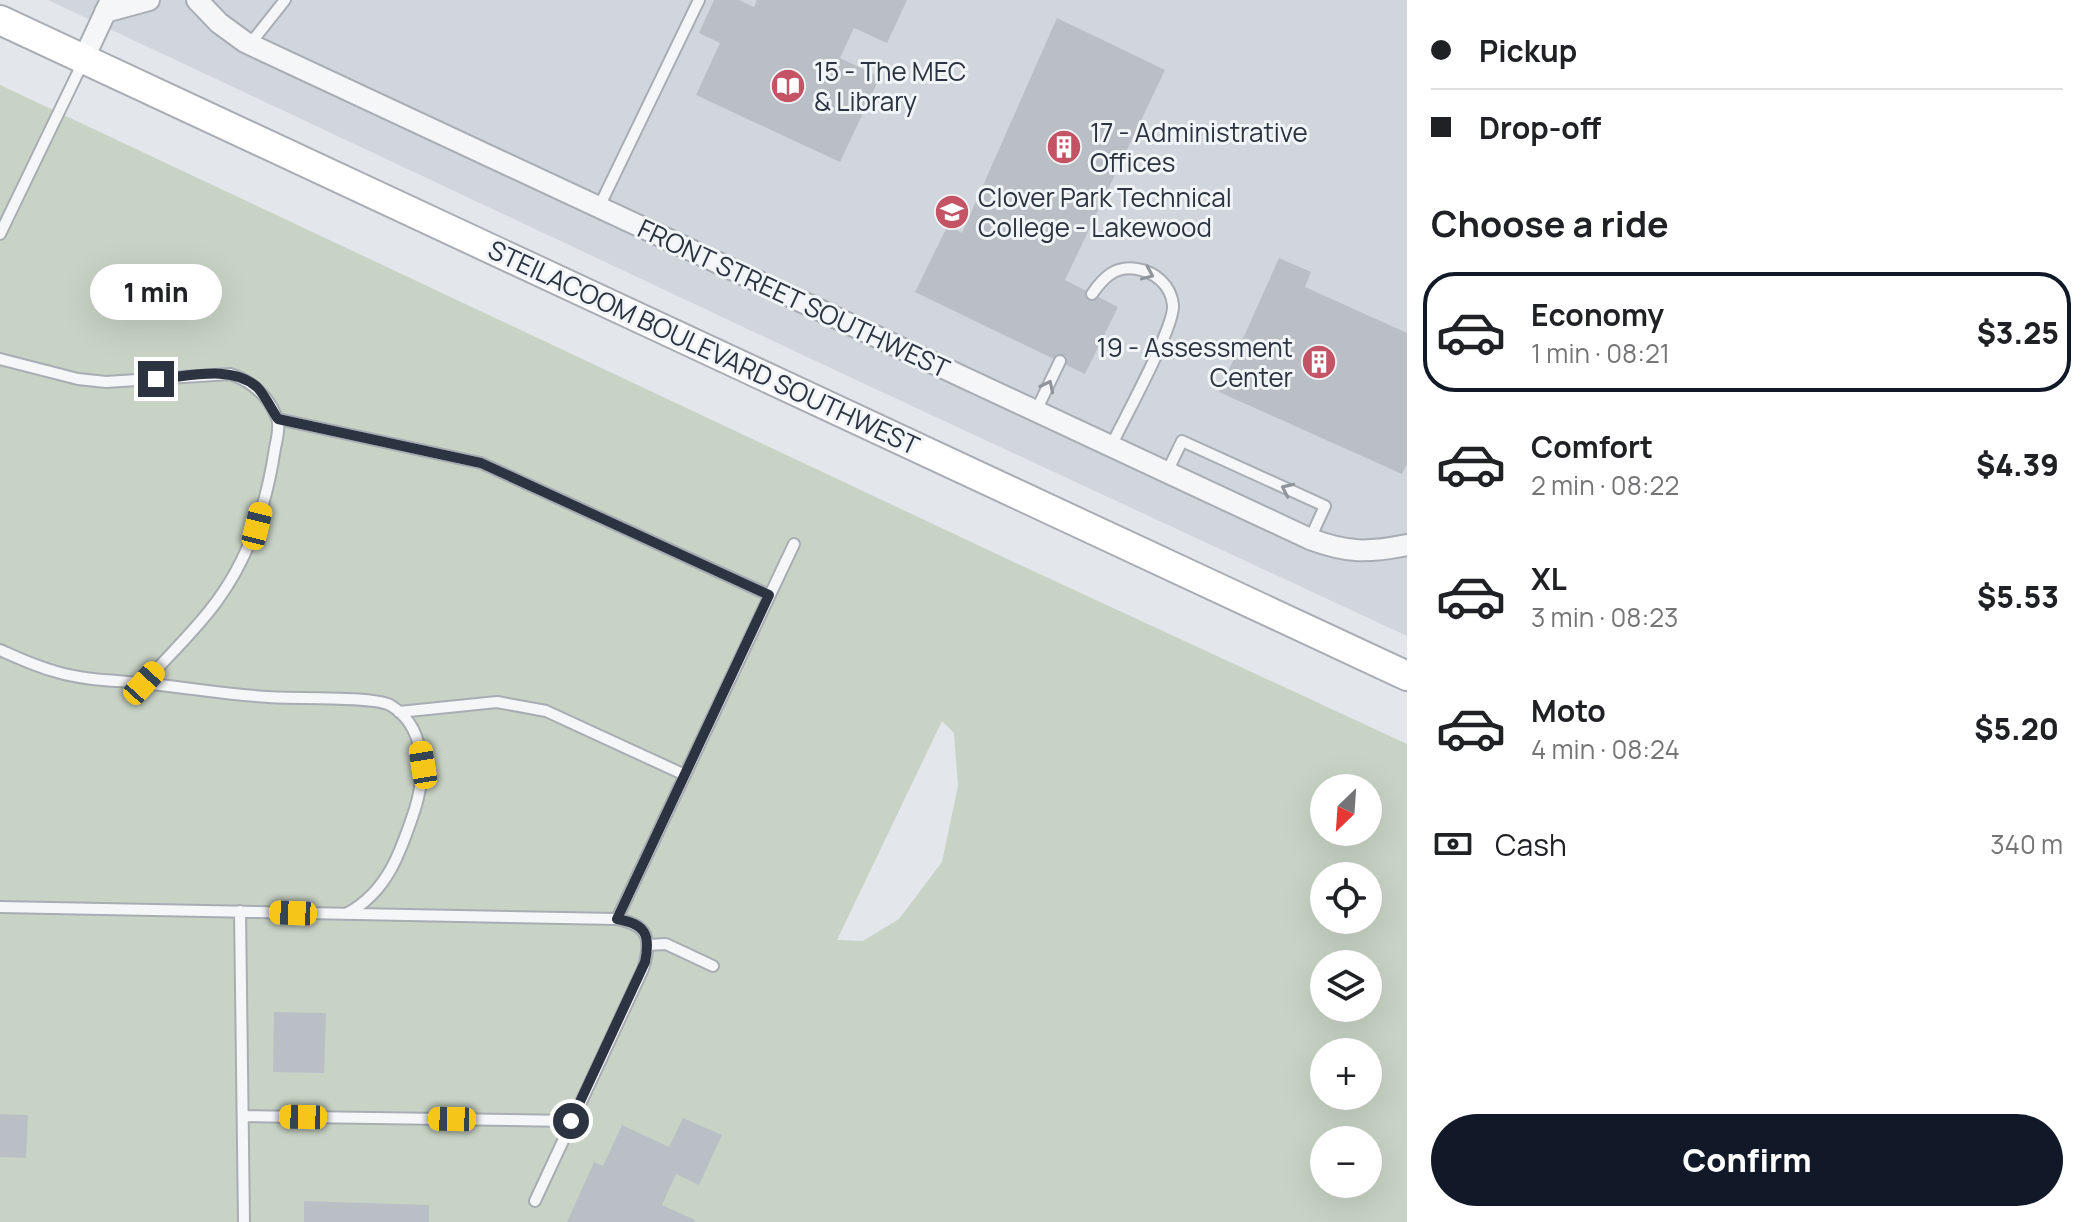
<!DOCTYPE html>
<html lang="en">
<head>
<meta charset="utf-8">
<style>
  body { margin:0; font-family:Manrope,sans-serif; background:#f6f6f6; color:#202124; height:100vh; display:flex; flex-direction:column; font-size:30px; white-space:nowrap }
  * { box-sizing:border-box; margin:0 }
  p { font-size:26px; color:#757577 }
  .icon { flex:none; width:44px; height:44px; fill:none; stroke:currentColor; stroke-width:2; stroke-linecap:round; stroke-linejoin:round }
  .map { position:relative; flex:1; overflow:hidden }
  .side { display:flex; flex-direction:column; background:#fff; width:680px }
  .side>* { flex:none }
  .banner { display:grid; align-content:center; height:176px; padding:0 24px; background:#fff }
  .needle { width:52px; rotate:205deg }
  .fabs { position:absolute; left:1310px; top:774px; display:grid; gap:16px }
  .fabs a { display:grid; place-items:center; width:72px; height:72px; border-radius:50%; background:#fff; box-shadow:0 8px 32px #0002; font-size:40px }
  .end { position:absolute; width:36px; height:36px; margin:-18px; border:10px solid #2c3441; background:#fff; box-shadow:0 0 0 4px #fff }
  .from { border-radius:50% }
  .bubble { position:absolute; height:56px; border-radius:28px; background:#fff; box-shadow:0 8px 32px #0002; font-size:26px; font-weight:800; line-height:56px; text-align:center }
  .car { position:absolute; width:24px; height:48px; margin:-24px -12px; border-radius:10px; box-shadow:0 0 6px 2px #0007; background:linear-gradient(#f5c518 24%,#345 0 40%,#f5c518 0 76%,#345 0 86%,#f5c518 0) }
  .banner b { display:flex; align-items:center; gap:28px; height:76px; font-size:30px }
  .banner b+b { border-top:2px solid #e0e0e0 }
  .banner i { width:20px; height:20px; background:#202124 }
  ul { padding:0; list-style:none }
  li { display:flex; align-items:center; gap:24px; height:120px; margin:0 16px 12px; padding:0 8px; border:4px solid transparent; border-radius:32px }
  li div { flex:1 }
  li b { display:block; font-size:30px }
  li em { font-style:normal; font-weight:800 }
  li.on { border-color:#111827 }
  li>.icon { width:72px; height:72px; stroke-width:1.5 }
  h2 { padding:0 24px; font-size:36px; line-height:96px }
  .pay { display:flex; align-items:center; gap:20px; height:88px; padding:0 24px; font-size:30px }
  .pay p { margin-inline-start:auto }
  .cta { display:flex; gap:16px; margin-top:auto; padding:16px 24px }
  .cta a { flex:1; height:92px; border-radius:48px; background:#111827; color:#fff; font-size:32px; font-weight:800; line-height:92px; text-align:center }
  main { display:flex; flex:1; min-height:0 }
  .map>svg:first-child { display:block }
</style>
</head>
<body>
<main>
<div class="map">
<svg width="1407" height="1222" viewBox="0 0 1407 1222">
  <rect width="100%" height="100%" fill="#e3e6ea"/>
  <!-- built -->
  <path fill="#d1d5dc" d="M48,0H1407V636L869,386Z"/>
  <!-- green -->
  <path fill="#c8d3c5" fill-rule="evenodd" d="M0,85L1018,564L1407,744V1222H0ZM942,721L954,733L958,786L942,862L899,919L863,941L837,940ZM1324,788H1368V832H1324ZM1324,876H1368V920H1324ZM1324,964H1368V1008H1324ZM1324,1052H1368V1096H1324ZM1324,1140H1368V1184H1324Z"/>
  <!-- building -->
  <path fill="#babfc6" d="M714,0H739L754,7L757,0H907L887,43L854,28L840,58L880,77L840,162L696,95L720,43L699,33Z
    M1057,18L1165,70L1065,280L1118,307L1085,374L915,292L948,225L962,233Z
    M1279,258L1311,272L1305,287L1407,333V464L1402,474L1219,392Z
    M274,1012L326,1013L324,1073L273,1072Z
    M0,1114L28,1115L26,1158L0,1157Z
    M683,1118L722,1135L699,1185L676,1174L662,1205L695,1220L694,1222H567L594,1162L603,1166L622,1125L669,1147Z
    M304,1201L429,1205V1222H304Z"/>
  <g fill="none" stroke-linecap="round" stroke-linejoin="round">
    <!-- lane casing -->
    <g stroke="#a8adb4" stroke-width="14">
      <path id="lane" d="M250,44L285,0
        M599,207L699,0
        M0,234L84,60
        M1092,294C1103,278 1115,265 1137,269C1155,272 1171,285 1173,305C1175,327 1123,421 1111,446
        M0,359L78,379L106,382L230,374C251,381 268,395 277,418C280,426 277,439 275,448C267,502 250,556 217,601C196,630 168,656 144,683
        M1036,411L1060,361
        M278,419L481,463L769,595
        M1167,472L1182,441L1325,506L1310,539
        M0,650C18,658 37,667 57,672C90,682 126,680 160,685C196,689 232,695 269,697C293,699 373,696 390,705C426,726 426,774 415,809C401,851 388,891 348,913
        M399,712L497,702L546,711L685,775
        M0,907L617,919C649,925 652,940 643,969L535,1201
        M240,911L244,1222
        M617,919L794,544
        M647,945L666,944L713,966
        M244,1116L571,1121"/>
    </g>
    <!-- street casing -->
    <g stroke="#a8adb4" stroke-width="24">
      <path id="street" d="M197,0L219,23L245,42L1310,539C1348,553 1367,553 1407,545
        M105,12L149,0
        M84,58L111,0"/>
    </g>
    <!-- secondary casing -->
    <g stroke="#a8adb4" stroke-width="32">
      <path id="secondary" d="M0,20L1407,676"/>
    </g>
    <!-- lane -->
    <use href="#lane" stroke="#f5f6f8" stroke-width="10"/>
    <!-- street -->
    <use href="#street" stroke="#f5f6f8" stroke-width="20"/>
    <!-- secondary -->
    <use href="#secondary" stroke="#fff" stroke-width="28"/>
  </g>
  <!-- one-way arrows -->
  <defs><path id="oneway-chevron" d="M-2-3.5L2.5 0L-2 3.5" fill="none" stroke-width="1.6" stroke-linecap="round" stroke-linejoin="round" transform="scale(2)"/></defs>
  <g stroke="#90959c">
    <use href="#oneway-chevron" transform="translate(1148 274) rotate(24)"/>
    <use href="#oneway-chevron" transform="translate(1048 386) rotate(-64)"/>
    <use href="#oneway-chevron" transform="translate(1287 489) rotate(-155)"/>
  </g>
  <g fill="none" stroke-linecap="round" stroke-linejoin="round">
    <!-- route -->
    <path stroke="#2c3441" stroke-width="10" d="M156,379C186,377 232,364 257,387C265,395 271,409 278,419L481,463L769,595L617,919C645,924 651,934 645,962L571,1121"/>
  </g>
  <!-- icons -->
  <defs>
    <g id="library-disc" transform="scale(1.8)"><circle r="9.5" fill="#c35365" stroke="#f2f5f7"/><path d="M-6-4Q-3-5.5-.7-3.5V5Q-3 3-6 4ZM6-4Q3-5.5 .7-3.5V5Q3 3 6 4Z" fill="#fff"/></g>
    <g id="building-disc" transform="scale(1.8)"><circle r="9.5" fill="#c35365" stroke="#f2f5f7"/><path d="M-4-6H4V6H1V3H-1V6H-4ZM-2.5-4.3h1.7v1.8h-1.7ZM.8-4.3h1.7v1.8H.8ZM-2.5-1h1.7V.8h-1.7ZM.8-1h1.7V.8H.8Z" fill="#fff"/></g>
    <g id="university-disc" transform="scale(1.8)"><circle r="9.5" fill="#c35365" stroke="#f2f5f7"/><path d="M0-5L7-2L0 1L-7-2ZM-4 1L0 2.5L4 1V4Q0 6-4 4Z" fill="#fff"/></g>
  </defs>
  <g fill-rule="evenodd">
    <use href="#library-disc" x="788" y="86"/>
    <use href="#building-disc" x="1064" y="147"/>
    <use href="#university-disc" x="952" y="212"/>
    <use href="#building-disc" x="1319" y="362"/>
  </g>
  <g text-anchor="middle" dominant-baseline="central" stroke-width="6" stroke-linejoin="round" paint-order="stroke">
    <!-- poi labels -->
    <g font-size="26" fill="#2c3441" stroke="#f2f5f7" text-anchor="start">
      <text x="814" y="71">15 - The MEC<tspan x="814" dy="30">&amp; Library</tspan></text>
      <text x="1090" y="132">17 - Administrative<tspan x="1090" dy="30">Offices</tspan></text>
      <text x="978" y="197">Clover Park Technical<tspan x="978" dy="30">College - Lakewood</tspan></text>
      <text x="1293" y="347" text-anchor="end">19 - Assessment<tspan x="1293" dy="30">Center</tspan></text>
    </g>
    <!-- street labels -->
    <g font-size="26" fill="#2c3441" stroke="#f2f5f7">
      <text transform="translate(794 298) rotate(25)">FRONT STREET SOUTHWEST</text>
      <text transform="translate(704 347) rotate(25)">STEILACOOM BOULEVARD SOUTHWEST</text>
    </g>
  </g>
</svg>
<div class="fabs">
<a><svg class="needle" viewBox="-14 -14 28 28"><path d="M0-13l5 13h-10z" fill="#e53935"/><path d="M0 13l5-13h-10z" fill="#757577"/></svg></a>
<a><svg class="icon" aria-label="locate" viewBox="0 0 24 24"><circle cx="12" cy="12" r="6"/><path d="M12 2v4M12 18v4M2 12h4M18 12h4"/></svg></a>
<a><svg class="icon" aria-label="layers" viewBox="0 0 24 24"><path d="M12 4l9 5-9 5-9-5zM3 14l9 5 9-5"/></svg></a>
<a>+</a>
<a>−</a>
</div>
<i class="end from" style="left:571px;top:1121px"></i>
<i class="end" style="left:156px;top:379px"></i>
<div class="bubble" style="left:90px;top:264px;width:132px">1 min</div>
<i class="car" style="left:257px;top:526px;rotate:14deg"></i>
<i class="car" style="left:144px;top:683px;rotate:42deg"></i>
<i class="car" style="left:423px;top:765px;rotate:351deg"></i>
<i class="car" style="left:293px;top:913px;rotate:272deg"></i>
<i class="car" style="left:303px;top:1117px;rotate:271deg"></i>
<i class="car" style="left:452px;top:1119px;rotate:271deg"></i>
</div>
<section class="side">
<div class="banner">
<b><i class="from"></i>Pickup</b>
<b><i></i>Drop-off</b>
</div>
<h2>Choose a ride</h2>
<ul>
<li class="on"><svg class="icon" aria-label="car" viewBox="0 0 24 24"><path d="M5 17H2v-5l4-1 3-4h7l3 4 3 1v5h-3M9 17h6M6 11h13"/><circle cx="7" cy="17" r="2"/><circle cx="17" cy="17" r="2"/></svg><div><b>Economy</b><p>1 min · 08:21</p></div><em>$3.25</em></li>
<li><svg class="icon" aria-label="car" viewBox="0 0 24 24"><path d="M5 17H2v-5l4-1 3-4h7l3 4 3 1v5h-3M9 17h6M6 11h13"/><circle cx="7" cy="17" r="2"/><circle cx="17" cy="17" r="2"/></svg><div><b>Comfort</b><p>2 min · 08:22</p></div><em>$4.39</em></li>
<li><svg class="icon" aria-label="car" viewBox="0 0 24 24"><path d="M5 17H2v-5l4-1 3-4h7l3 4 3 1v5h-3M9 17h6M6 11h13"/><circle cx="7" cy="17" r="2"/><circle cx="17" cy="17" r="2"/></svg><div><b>XL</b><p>3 min · 08:23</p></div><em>$5.53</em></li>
<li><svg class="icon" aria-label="car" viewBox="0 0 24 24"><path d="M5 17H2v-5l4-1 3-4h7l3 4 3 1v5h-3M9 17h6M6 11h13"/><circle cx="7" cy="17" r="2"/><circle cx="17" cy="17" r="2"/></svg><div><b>Moto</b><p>4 min · 08:24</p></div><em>$5.20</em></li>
</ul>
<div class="pay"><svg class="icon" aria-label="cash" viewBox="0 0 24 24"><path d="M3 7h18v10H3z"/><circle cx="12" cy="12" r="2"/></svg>Cash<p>340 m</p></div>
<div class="cta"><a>Confirm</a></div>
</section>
</main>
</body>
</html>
